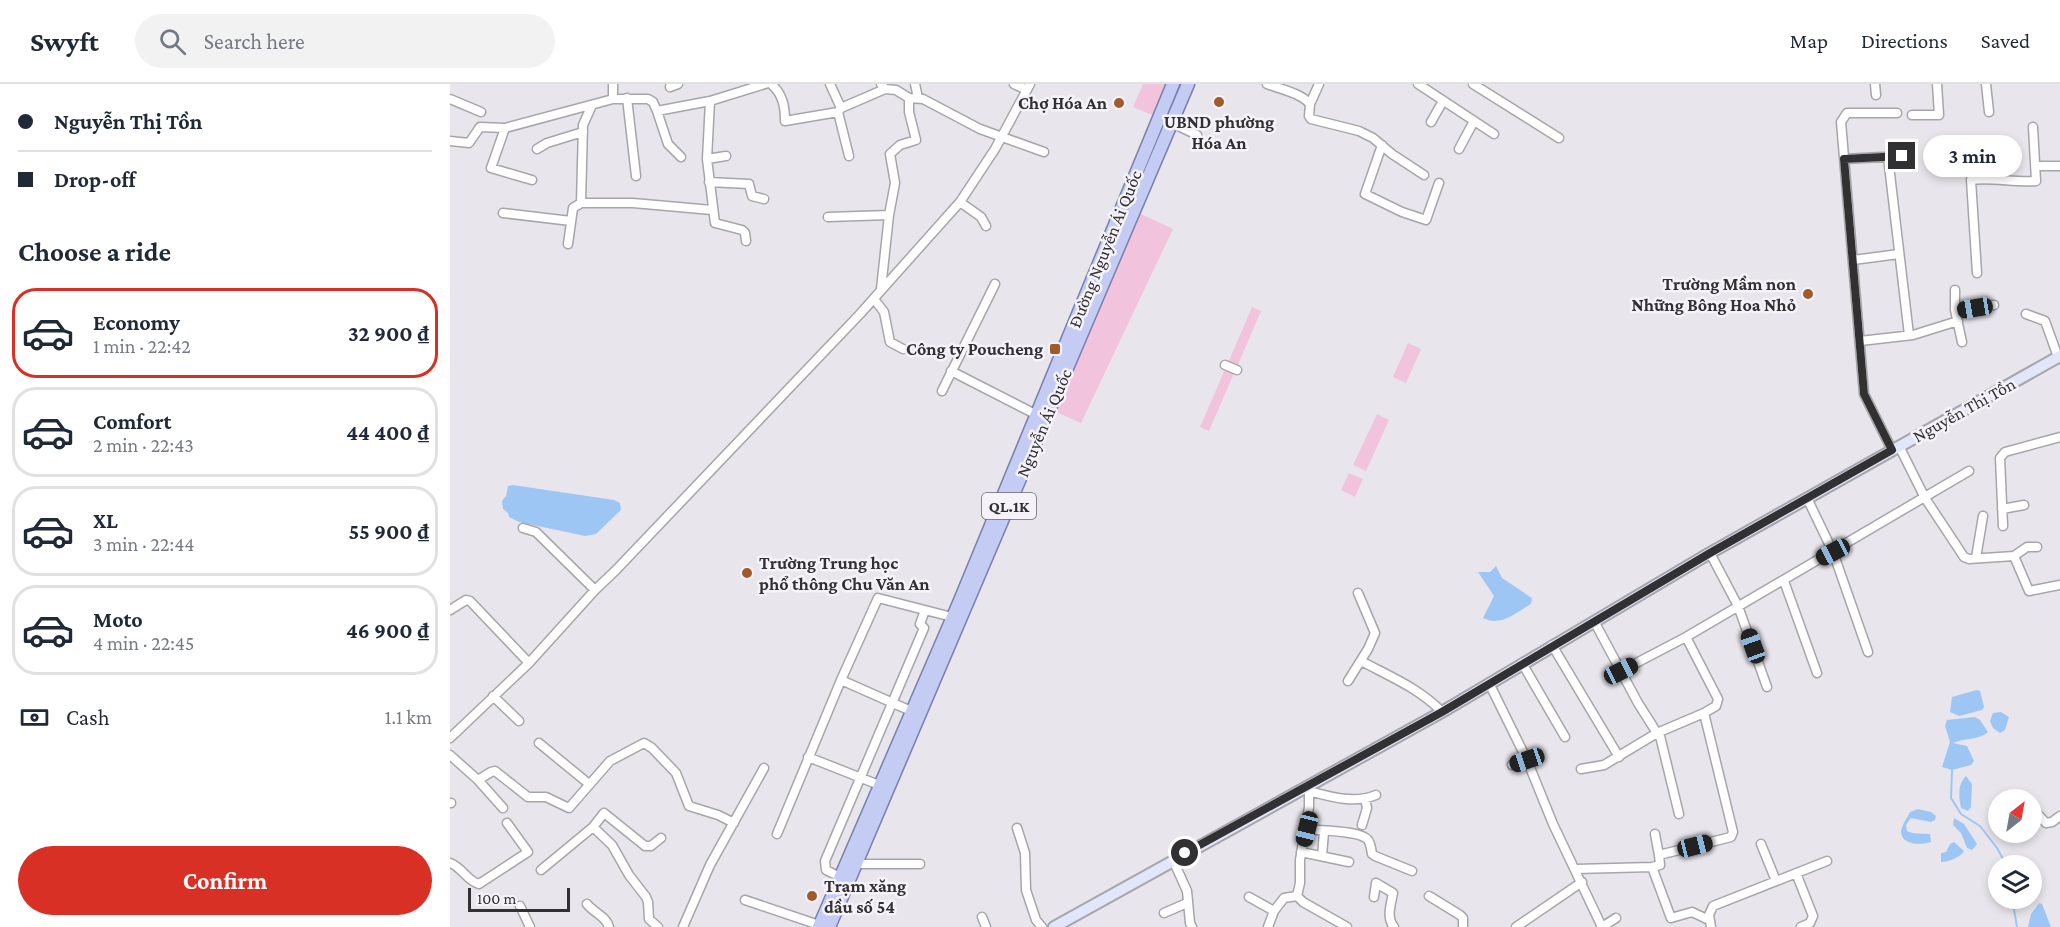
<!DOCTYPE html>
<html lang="en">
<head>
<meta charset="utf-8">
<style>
  body { margin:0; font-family:"Crimson Pro",serif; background:#f2f2f3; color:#1f2937; height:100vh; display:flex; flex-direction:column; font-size:22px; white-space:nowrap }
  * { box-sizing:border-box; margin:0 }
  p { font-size:20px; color:#747a83 }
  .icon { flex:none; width:33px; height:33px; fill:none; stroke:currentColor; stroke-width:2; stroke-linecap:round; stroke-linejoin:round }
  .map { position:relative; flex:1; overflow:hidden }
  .details { display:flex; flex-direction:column; background:#fff; width:450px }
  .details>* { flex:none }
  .hud { display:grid; align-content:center; height:132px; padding:0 18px; background:#fff }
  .needle { width:39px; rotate:31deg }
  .fabs { position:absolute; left:1538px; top:705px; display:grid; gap:12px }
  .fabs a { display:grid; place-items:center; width:54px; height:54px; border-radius:50%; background:#fff; box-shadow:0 3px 9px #0003; font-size:30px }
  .scale { position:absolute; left:18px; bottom:15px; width:102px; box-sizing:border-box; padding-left:6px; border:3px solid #313032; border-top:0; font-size:16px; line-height:21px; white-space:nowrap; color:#313032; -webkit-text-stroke:4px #f5f3f9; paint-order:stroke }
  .end { position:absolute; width:27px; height:27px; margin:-14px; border:8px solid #313032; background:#fff; box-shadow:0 0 0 3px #fff }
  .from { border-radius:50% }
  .bubble { position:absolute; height:42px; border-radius:21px; background:#fff; box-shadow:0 3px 9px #0003; font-size:20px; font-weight:700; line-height:42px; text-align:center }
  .car { position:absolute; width:18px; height:36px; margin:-18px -9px; border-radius:8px; box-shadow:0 0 4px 2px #0007; background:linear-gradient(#222 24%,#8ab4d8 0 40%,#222 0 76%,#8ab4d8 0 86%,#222 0) }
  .hud b { display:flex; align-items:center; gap:21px; height:57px; font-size:22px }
  .hud b+b { border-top:2px solid #e0e1e3 }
  .hud i { width:15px; height:15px; background:#1f2937 }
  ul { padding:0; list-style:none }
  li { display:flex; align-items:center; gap:18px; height:90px; margin:0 12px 9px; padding:0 6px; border:3px solid #e0e1e3; border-radius:24px }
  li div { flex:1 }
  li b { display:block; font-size:22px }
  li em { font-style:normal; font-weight:700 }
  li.current { border-color:#d93025 }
  li>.icon { width:54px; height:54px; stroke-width:1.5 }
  h2 { padding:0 18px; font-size:27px; line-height:72px }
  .pay { display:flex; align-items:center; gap:15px; height:66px; padding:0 18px; font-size:22px }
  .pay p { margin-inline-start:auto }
  .button { display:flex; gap:12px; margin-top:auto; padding:12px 18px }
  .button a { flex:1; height:69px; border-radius:36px; background:#d93025; color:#fff; font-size:24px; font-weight:700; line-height:69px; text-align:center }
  header { display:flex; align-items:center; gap:36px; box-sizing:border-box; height:84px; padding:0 30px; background:#fff; border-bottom:2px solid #e0e1e3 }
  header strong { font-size:28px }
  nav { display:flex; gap:33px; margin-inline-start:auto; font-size:21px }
  .search { width:420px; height:54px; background:#f2f2f3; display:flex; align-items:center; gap:15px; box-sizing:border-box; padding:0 21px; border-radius:33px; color:#747a83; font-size:22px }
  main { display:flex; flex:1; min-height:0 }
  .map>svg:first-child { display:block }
</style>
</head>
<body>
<header>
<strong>Swyft</strong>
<div class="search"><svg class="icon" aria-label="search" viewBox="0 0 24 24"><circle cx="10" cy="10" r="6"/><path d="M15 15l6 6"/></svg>Search here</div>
<nav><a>Map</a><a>Directions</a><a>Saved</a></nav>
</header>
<main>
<section class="details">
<div class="hud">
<b><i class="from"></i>Nguyễn Thị Tồn</b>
<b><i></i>Drop-off</b>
</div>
<h2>Choose a ride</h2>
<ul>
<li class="current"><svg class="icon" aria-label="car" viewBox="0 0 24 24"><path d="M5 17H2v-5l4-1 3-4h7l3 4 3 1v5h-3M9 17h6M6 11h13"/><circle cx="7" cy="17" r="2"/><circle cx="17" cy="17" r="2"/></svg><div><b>Economy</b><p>1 min · 22:42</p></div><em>32 900 ₫</em></li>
<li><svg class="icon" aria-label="car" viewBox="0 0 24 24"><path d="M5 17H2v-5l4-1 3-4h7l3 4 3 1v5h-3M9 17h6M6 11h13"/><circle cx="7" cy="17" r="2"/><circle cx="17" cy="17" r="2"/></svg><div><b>Comfort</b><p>2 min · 22:43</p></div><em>44 400 ₫</em></li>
<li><svg class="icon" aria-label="car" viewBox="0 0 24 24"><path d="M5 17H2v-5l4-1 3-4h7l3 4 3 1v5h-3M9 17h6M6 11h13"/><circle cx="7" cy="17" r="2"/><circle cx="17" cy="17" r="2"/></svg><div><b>XL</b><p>3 min · 22:44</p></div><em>55 900 ₫</em></li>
<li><svg class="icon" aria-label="car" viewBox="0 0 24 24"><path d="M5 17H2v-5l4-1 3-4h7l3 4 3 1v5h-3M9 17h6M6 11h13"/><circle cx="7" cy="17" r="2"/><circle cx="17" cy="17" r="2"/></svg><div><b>Moto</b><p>4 min · 22:45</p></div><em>46 900 ₫</em></li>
</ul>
<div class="pay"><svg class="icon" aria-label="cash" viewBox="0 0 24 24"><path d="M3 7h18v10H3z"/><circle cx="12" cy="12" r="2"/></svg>Cash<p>1.1 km</p></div>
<div class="button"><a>Confirm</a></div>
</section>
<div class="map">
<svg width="1610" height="843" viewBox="0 0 1610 843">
  <rect width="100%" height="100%" fill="#e8e6ec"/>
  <!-- green -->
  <path fill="#f2c3dd" d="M693,0H719L705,32L683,23Z
    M689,129L723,145L631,339L604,327Z
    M802,223L811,227L787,283L778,279Z
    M958,259L971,265L956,299L943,293Z
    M776,283L785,287L759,347L750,343Z
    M927,330L939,336L916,387L903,381Z
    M899,389L913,395L905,413L891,406Z"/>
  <!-- water -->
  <path fill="#9ec6f5" d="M63,401L164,416L170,419L171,426L146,450L135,452L69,438L59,433L58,429L53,425L52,417L56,412L58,402Z
    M1046,482L1052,494L1082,514L1081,520C1065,529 1051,543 1033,534L1044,512L1028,488H1040Z
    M1527,606L1530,607L1534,623L1532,626L1509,632L1500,628L1502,613Z
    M1551,628L1559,633L1555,646L1550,649L1543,644L1540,637L1543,629Z
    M1525,633L1530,636L1538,648C1530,656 1513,654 1503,659L1517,662L1524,677L1521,681L1502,686L1492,683L1500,658L1495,642L1497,636Z
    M1516,692L1522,700L1521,723L1518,727L1511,724C1509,713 1507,701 1516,692Z
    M1468,725L1481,728L1486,732L1485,736L1481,738L1461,734L1456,741L1457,747C1465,751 1472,749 1480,750L1481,758C1472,761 1451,762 1451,747C1452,741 1457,734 1460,728Z
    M1504,734L1514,740L1527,760L1522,766L1517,764L1511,749L1503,741Z
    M1504,758L1514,767C1511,773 1499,778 1491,778V769L1496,768L1500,760Z
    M1589,819L1592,820L1601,843H1578L1581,830Z"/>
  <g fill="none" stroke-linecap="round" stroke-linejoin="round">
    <!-- stream -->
    <path stroke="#9ec6f5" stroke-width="2" d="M1502,686L1501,714L1511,730L1530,742L1547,764L1557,782
      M1562,814L1567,843"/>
    <!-- street casing -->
    <g stroke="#a6a5aa" stroke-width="11">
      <path id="street" d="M163,0V15
        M321,0C333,10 335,23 335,37L388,28
        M380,0L391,24L388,28L399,72
        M431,0L435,5L446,6L459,14L473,15L530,45L594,68
        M465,0L468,14
        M564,0L577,6
        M817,0C830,5 851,9 860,20
        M869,0L860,20L859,32L861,35L909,47L923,54L942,70L974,91
        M968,0L1044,50
        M1023,0L1109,54
        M1425,0L1426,11
        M1536,0L1539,28
        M220,3L228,0
        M177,14L186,92
        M0,15L31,28
        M391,24L435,5
        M1462,31H1489L1487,0
        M981,38L993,17
        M722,39L747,51
        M55,44L163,15H198L203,18L207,27
        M0,57L19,59L30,43L55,44L41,84L82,96
        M932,61L915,110L952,128L976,136L989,99
        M87,65L97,59L133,48
        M1009,65L1024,37
        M231,73L218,60L207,27L260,17
        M1438,73L1459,251
        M257,75L276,72
        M1394,75L1452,72
        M1587,82H1610
        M259,98L299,100L302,112L314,115
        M510,118L531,133L536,142
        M131,119L133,41L142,21
        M53,129L121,137
        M378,133L439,131
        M296,157L295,149L292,146L265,139L257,75L260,17L315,0
        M118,160L123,124L131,119H183L262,126
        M1403,176L1449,170
        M1527,189L1521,96C1542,93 1565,99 1586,97L1583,43
        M431,205L439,131L445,99L440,70L450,61L466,56L459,28V14
        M1505,206V226L1512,258
        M424,215L434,228L440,258L453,265
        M1506,227L1544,221
        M1576,230L1595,237L1608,273
        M1410,257L1463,251L1508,237
        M775,281L787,286
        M501,287L587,331
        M492,307L545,200
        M1449,362L1475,414L1514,473L1519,475L1564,472L1579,507L1610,501
        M1442,366L1414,310L1391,38L1397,29H1447
        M1357,414L1383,468L1418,568
        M1552,425L1574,421
        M1553,442L1550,374L1555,368L1610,353
        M73,444L86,448L145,506
        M1260,469L1288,522L1317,603
        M1564,472L1577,463H1587
        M1526,474L1533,432
        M1334,497L1367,589
        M0,526L16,516L20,517L79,579
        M1144,537L1188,619L1207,649
        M1102,561L1169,673
        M911,577C939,592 969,604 992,628
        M1072,579L1115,653
        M1171,587L1236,553L1519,387
        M391,596L461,627
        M898,597L918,565L925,549L908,509
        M1039,599L1077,676L1103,740L1152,843
        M43,612L69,637
        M1209,648L1229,730
        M0,654L79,579L145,506L166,486L410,230L510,118L545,65L580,0
        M89,659L139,700
        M0,671L28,696L41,688L45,687L78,713H96L119,724L160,677L194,659L202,664L226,689L239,722L268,731L284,739
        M358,673L429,701
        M1062,681L1077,676
        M1131,685L1154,681L1207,649L1254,629L1266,622L1268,615L1236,553
        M28,696L53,724
        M859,702V723L850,776V799L847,812L853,818L897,843
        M859,707C881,713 904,720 926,711
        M0,719H1
        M1581,723L1596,739L1602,738L1610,732
        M912,741L917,724L915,715
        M567,744L575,769L576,806L586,836L592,843
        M857,745C870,747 910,746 918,756C921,760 921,765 922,770L925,772L962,787
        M327,750L391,596L428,514L502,533
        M1205,750L1209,771
        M1311,760L1326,797
        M851,768L899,778
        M872,772L874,748
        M723,776L737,807L740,839L742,843
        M0,779C12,783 17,797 29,800L78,768L57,739
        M405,780H470
        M1202,783L1221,834L1242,828L1259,836
        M1126,785L1202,783L1210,781L1209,771L1281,753L1283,748L1254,629
        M91,786L143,743
        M1346,789L1363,832L1360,839L1351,843
        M390,793L376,786L375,777L474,544L470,540L475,526
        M979,812L1010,831L1013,834V843
        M799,813L824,827L834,814L847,812
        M924,813L926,799L943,809C941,820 936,834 944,843
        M295,816L369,841
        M137,820C144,829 156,832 159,843
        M70,822L80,843
        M714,829L737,819
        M532,833L536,843
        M208,843L199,835L198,818L196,813L179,791L162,761L143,743L154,729L195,762H201L211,754
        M233,843L260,781L314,684
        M818,843L824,827
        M1066,843L1132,798
        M1152,843L1166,834
        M1261,843L1259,831L1263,822L1377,777"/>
    </g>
    <!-- secondary casing -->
    <g stroke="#a6a5aa" stroke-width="14">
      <path id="secondary" d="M604,843L992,628L1260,469L1610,272"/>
    </g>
    <!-- primary casing -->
    <g stroke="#777fac" stroke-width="15">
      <path id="primary" d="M369,843L509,519L723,0
        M379,843L738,0"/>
    </g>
    <!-- street -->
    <use href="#street" stroke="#fff" stroke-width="8"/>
    <!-- secondary -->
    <use href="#secondary" stroke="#e2e6fa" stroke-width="10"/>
    <!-- primary -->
    <use href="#primary" stroke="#c4ccf4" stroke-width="12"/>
  </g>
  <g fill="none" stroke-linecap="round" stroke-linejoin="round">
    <!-- route -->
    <path stroke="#313032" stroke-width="8" d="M735,769L992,628L1260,469L1442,366L1414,310L1394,75L1452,72"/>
  </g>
  <!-- markers -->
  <g fill="#9f5b2c" stroke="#f5f3f9" stroke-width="2">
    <circle cx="769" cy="18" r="6"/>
    <circle cx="669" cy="19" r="6"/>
    <circle cx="1358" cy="210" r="6"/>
    <rect x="599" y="259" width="12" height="12" rx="3"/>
    <circle cx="297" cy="489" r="6"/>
    <circle cx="362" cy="812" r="6"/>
  </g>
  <g text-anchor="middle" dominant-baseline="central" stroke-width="5" stroke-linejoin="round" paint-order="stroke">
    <!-- shield labels -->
    <rect fill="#f5f3f9" stroke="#6c6a6e" stroke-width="1.5" x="532" y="409" width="54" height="26" rx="4.5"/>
    <g font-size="16" font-weight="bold" fill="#313032">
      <text x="559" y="422">QL.1K</text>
    </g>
    <!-- poi labels -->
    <g font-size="18" font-weight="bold" fill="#313032" stroke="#f5f3f9" text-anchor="end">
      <text x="657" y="19">Chợ Hóa An</text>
      <text x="769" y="38" text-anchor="middle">UBND phường<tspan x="769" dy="21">Hóa An</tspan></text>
      <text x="1346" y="200">Trường Mầm non<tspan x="1346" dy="21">Những Bông Hoa Nhỏ</tspan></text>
      <text x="593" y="265">Công ty Poucheng</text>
      <text x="309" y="479" text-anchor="start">Trường Trung học<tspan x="309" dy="21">phổ thông Chu Văn An</tspan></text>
      <text x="374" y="802" text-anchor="start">Trạm xăng<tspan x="374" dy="21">dầu số 54</tspan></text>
    </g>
    <!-- street labels -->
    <g font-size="18" fill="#313032" stroke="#f5f3f9">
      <text transform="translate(655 165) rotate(-68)">Đường Nguyễn Ái Quốc</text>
      <text transform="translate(1514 326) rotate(-29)">Nguyễn Thị Tồn</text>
      <text transform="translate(594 339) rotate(-67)">Nguyễn Ái Quốc</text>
    </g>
  </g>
</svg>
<div class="fabs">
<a><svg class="needle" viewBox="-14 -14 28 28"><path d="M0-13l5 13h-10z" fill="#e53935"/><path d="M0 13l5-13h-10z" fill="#747a83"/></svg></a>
<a><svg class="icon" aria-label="layers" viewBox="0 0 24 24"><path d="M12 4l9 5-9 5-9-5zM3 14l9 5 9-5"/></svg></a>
</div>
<div class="scale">100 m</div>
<i class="end from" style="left:735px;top:769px"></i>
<i class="end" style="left:1452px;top:72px"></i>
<div class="bubble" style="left:1473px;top:51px;width:99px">3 min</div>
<i class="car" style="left:1525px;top:224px;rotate:261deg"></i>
<i class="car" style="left:1383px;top:468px;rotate:242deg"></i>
<i class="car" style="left:1303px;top:562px;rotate:340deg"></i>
<i class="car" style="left:1171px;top:587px;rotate:63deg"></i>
<i class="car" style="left:1077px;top:676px;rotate:251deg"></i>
<i class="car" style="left:857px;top:745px;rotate:194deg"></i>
<i class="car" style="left:1245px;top:762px;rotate:76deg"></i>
</div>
</main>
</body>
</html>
